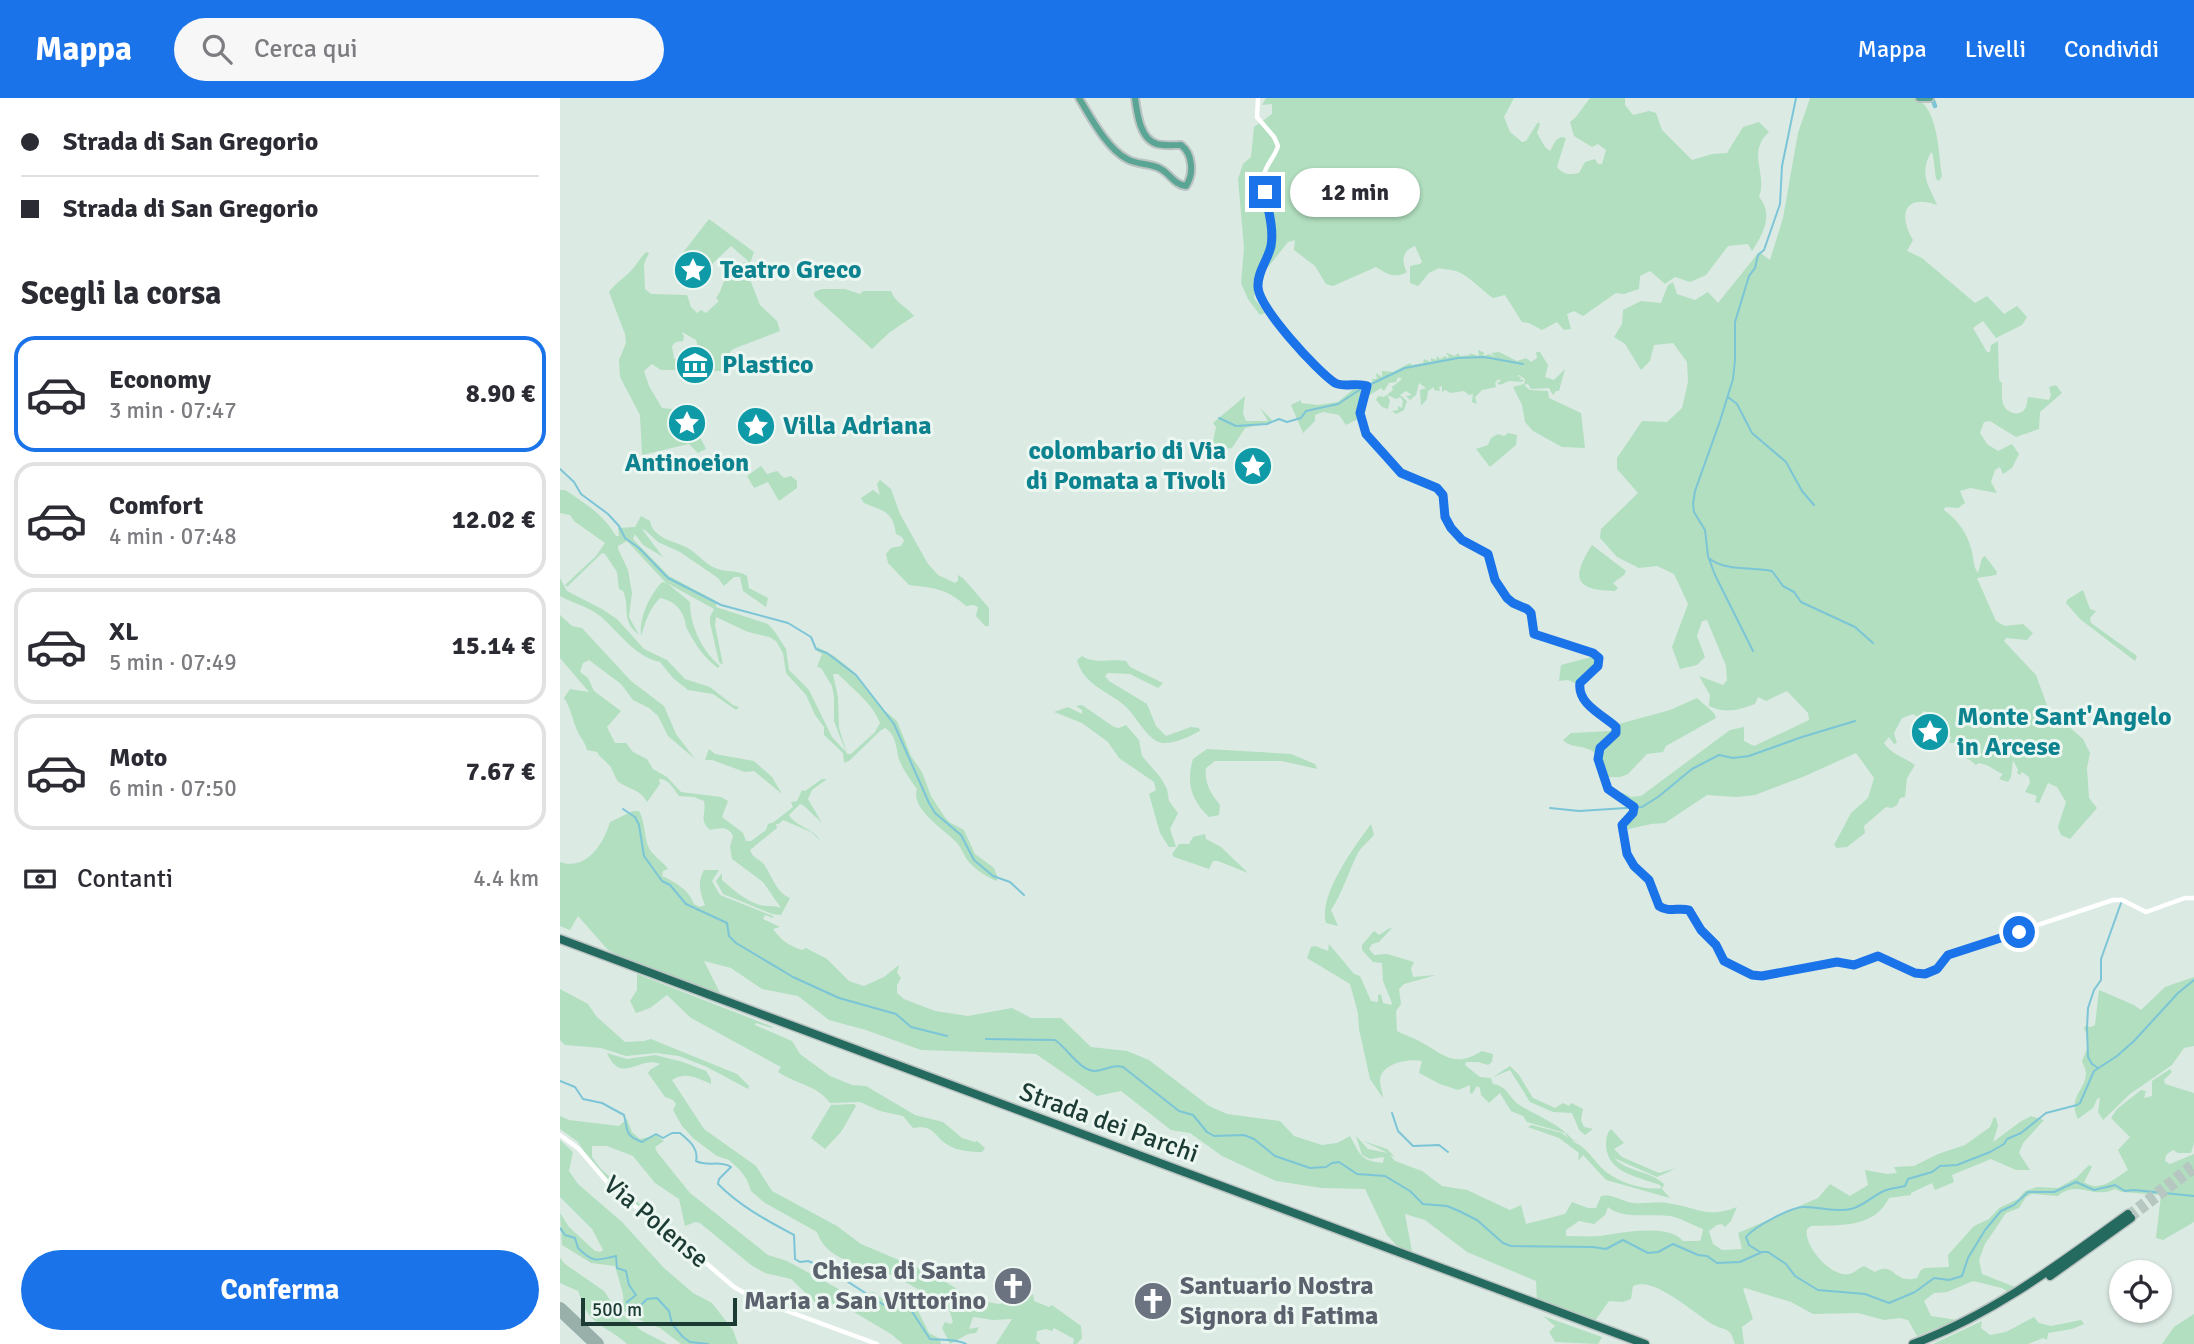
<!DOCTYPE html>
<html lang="it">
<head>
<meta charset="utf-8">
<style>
  body { margin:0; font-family:Signika,sans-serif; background:#f7f7f7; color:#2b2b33; height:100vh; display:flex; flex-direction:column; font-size:26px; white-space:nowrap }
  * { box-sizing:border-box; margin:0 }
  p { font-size:23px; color:#7c7c81 }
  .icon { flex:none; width:38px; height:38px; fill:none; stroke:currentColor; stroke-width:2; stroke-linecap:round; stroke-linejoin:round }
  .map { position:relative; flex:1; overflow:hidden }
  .drawer { display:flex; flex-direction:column; background:#fff; width:560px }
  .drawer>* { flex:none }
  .banner { display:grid; align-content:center; height:154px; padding:0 21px; background:#fff }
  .controls { position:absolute; left:1549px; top:1162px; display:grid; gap:14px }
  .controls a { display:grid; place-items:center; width:63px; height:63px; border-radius:50%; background:#fff; box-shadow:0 2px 5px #0004; font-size:35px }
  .scale { position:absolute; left:21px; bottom:18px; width:156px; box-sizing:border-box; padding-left:7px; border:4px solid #1c3b34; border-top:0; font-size:19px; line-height:24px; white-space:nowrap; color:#1c3b34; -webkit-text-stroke:5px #ecf7f2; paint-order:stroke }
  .end { position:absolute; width:32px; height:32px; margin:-16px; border:9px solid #1a73e8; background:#fff; box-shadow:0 0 0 4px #fff }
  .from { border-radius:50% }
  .bubble { position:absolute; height:49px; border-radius:24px; background:#fff; box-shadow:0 2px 5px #0004; font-size:23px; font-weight:700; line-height:49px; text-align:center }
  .banner b { display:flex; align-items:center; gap:24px; height:66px; font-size:26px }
  .banner b+b { border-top:2px solid #e1e1e2 }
  .banner i { width:18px; height:18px; background:#2b2b33 }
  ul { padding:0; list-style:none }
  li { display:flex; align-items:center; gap:21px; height:116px; margin:0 14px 10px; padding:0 7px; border:4px solid #e1e1e2; border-radius:21px }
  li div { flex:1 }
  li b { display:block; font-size:26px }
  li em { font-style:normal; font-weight:700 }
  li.current { border-color:#1a73e8 }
  li>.icon { width:63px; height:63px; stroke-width:1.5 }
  h2 { padding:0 21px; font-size:32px; line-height:84px }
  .pay { display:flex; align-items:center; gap:18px; height:77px; padding:0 21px; font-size:26px }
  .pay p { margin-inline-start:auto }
  .button { display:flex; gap:14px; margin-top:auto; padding:14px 21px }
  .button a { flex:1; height:80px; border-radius:42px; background:#1a73e8; color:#fff; font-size:28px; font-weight:700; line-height:80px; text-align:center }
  header { display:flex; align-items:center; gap:42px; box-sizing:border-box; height:98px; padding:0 35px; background:#1a73e8; color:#fff }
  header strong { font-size:33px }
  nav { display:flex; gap:38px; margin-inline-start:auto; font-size:24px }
  .search { width:490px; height:63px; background:#f7f7f7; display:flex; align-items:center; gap:18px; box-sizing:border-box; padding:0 24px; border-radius:38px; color:#7c7c81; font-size:26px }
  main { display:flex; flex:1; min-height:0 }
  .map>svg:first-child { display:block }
</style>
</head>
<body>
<header>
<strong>Mappa</strong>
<div class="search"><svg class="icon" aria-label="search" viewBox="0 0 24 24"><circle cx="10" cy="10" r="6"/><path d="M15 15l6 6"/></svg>Cerca qui</div>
<nav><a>Mappa</a><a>Livelli</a><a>Condividi</a></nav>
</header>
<main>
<section class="drawer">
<div class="banner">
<b><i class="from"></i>Strada di San Gregorio</b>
<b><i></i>Strada di San Gregorio</b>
</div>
<h2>Scegli la corsa</h2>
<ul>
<li class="current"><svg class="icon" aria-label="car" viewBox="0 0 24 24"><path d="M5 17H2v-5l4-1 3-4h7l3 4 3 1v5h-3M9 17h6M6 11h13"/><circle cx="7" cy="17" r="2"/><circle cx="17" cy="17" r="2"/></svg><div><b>Economy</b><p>3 min · 07:47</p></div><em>8.90 €</em></li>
<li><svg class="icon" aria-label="car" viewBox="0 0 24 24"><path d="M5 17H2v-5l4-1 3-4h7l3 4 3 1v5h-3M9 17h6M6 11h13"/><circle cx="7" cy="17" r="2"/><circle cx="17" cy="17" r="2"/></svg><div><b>Comfort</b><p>4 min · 07:48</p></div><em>12.02 €</em></li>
<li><svg class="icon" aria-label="car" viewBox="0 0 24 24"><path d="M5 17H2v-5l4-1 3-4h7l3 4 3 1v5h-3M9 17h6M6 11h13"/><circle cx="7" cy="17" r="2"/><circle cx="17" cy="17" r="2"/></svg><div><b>XL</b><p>5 min · 07:49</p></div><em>15.14 €</em></li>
<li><svg class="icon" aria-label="car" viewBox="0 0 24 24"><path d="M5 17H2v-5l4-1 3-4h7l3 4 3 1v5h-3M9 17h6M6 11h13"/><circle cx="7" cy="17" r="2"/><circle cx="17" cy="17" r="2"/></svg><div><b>Moto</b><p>6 min · 07:50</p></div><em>7.67 €</em></li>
</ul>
<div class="pay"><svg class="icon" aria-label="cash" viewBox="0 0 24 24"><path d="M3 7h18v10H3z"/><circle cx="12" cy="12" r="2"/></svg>Contanti<p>4.4 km</p></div>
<div class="button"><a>Conferma</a></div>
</section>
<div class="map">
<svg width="1634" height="1246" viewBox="0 0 1634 1246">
  <rect width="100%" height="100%" fill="#dceae4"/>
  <!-- green -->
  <path fill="#b1dfbf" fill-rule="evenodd" d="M706,0H954L944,19L950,34L962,44L966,43L978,24L980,26L977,35L985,49L990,53L996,42L1001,39L1006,40L997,69C1003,77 1010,77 1019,75L1025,64L1035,61L1038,66H1042L1046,52L1038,46L1032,49L1014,38L1010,24L1016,19L1030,0H1065V7L1073,17L1089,13L1096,15L1102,32L1132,62L1152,56L1167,55L1183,29L1199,24L1209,34C1186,55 1208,75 1199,99C1214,117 1203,136 1192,153L1188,146L1168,148L1146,177L1130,184L1115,179L1105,186L1090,173L1080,178L1079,191L1064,196L1056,195L1023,218L1014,213L1007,216L1011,231L1004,232L997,224L982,232L969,225L962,224L945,197L933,200C921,192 910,178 896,173C890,171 885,172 879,170L869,175L858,188L850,185V168L860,166L862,164L855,148C842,153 841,163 847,174C835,181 827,176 816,169L773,188L766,186L755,168L734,152L735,142L728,144L709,168L697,175L694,200L705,215L700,217L688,201L681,185L684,150L678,81L683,66L691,59L694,29L712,16V6L702,7Z
    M1250,0H1357C1379,14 1378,55 1382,78L1379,83L1376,81L1373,57L1371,54C1359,78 1368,85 1377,107C1344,95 1338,117 1353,142L1347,153L1362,160L1415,205L1427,198L1444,216L1457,208L1467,219L1462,227L1436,240L1423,223L1413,230L1427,254H1430L1431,247L1438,243L1439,282L1442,285C1442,292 1441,302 1444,308C1448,315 1459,319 1465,311C1467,308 1467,303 1468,299L1489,302L1491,297L1489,289L1496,287L1502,295L1480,314L1479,331L1456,339L1430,323L1424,324L1420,335L1427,346L1438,353L1452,346L1459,356L1452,370L1443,376L1440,369L1435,372L1431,384L1437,395L1410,390L1400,393L1405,405L1398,410L1385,409L1384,412C1398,422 1408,436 1412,454C1414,462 1413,468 1418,475L1422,460L1425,458L1437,474L1436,477L1417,480L1436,523L1445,528L1463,526L1473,535L1467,542L1446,540L1444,543L1476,577L1488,610L1523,641L1530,655L1527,670L1529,700L1537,710L1510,741L1501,737L1498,729L1506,704L1497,689L1488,685L1479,705L1475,704L1477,698L1465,694L1470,685L1469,679L1462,674L1460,677L1457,675L1458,672L1453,662L1451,679L1448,684L1439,681L1443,676C1433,672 1430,667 1419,665L1416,667L1410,662L1398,656L1394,645H1389L1391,639L1388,637L1380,642L1379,646C1375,646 1371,647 1368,647C1360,645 1356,632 1356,625L1365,620L1367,614L1364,613L1358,619L1353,616L1342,620L1334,635L1337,645L1334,646L1329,639L1324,645C1332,657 1344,659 1355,667L1347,680L1345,699L1340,700L1337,707L1332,710L1326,709L1304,728L1305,735L1287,749L1277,750L1274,747L1291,715L1308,700L1314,680L1296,655L1245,678L1195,697L1176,699L1147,697L1105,725L1091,726L1064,732L1063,728L1076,709V706L1060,697L1063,695L1071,699L1081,698L1170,632L1184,629V643L1194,648L1249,622L1248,615L1227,593L1206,603L1198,599L1195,606C1178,612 1166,616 1149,608L1150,597L1139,578L1163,587L1167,582L1166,568L1147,522L1142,523L1137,538L1145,559L1137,567L1120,571L1112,549L1128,506L1114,476L1097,468L1079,470L1057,459L1040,440L1041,431L1078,395L1057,371V360L1082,323L1107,324L1122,310L1128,284L1127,264L1113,245L1094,247L1090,263L1081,272L1065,246L1054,239L1062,226L1063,212L1081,203L1101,205L1108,187L1113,184L1117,196L1135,202L1148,194L1158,205L1199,154L1210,162L1223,120L1238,35Z
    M149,121L194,154L187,174L200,207L217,223L220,233L173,251L170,254L173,266L170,273H140L139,252L136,242L122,234L124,239L123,243L116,244L112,248L114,261L124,263L129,272H101L92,266L84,273L89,288L102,310L130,313L118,318L115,325L129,340L139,337L146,351L138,355L129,346L82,357L80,317L60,279L59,262L66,245L65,236L49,194C56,184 68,178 75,168C79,163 81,159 86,154L89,155L84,166L85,191L91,196L127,197L131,209L137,215L141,212L146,215L159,203L156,200C162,193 162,184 168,177L166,173L169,166L178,172L184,164L188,165V163L171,148L147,171L143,180L132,185L125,182L122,183L121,168L115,165Z
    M262,191H285L300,196L303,193H331C335,205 346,208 354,218L330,234L312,251L254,198V194Z
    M918,252L925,255L923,256L924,258L929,256L935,259L931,255L939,254L957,263L966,260L971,264L977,260L976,254H980L988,267L985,279L994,282L1005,271L999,293H996L993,297L989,290L971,291L968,286L964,287L970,292L988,293L989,300L1021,315L1025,350L1002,349L973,333L965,324L962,307L953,289L964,286L965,281L959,277L957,278L961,279L960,282L964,281L962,284L949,283L940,287L937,285L941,283L938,281L935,285L936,289L922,292L915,299L917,306L912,304L913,296L909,297L904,293L890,295L885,292L882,294V288L879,289L880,293L874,292V289L868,293L867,301L861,308L860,292L866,290L859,285L856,297L850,302L846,298L852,297L846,293L840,297L847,303L844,312L836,316L832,313L838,312V308L842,310L843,303L840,299L836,301L827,297L830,302L828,311L822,309L816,302L818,298L824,299L833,292L832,289L842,281L838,279L836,284L829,285L824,293L821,290L808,298L805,315L803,314L809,289L802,284L805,283L813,285L812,281H817L816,275L822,279V273L833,274L850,265L852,267L863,265L864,261L871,264V260L876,262L877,258L880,261L885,258L888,260L889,258L886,256L887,255L895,258L898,255L900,258L910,257L909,255L919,258Z
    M797,288L806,291L798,321L786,327L779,317L763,314L755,317V323L743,335L731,307L741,302V305L758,307L778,304Z
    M685,298L683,315L686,323H708L700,310L712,322L711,324L685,330L672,350L665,351V357L648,362L646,359V350L653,344L656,329L653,325Z
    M948,335L957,337L956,347L930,369L916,351L928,347L931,340L938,336L944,338Z
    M201,368L207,376L217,373L224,380L231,378L237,383V390L219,403L208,384L194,390L187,378Z
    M320,382L331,391L340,416L368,466L378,477L395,485L398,483V477L403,480L429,510V528H425L416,518L418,509L414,507L406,508C386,490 374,490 349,487L328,465L326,456L331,450L341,448L344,443L342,439L336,436C333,412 322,413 304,405L301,400L313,392L320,397L317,386Z
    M0,392H5C26,406 43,416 56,438H59L58,430L75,429L81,418L90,423C93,441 115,443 128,450C138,456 144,465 155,470C166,475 177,471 187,478L189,490L208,500L206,509L183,493L180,479H174L164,488L158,480L120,454L98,444L85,432L82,431L103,459L83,447L75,436L73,441L109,478L156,503V509L208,526L215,534L226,551L229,572L249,592L272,639L286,654L274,623V599L272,588L261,570L257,569L262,556L257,553V549L274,558L294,574L324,612L337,623L351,658L362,674L371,698L384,718L389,724L404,732L415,756L434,770L438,780L436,783C426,778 412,770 406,760C403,755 401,750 398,746C386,732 350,712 357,691C351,683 342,670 339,661C336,650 336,636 325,630L320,633L289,663L284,665L283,655L264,637V629L255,617L246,597L226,575L223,555L216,543L209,539L188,534L156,519L155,527L163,567L159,564L150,525V519L154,511L107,485L130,504C130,528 142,553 160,568L158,570C144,560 135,546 127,531C125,527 126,524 124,520C120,509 112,502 100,500C89,511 86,523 81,538C79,519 90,497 102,484L106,485L67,443L58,448V451L68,472L72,495L69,519L79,537C60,521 71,512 63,493L59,491L57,474L45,456L42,455L7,489L5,487L36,458L45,445L14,423L10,417L0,415ZM273,576H278C292,590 313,606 320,625L315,634L291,656H287L279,630L278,599Z
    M1032,447L1066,473L1064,477L1053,485L1058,490L1055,493C1014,492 1011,480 1032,447Z
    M0,480L7,493L42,511L57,521L84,551L107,562L125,581L150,589L173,607L179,609L176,612L153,596L128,592L113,580L100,564C75,559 59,534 40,518C29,509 12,505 0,498Z
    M1523,492L1530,511L1536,513L1530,520L1531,525L1577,558L1575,563L1520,521L1506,505L1507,502Z
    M0,517L12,528L22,530L71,583L104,608L116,636L135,661L108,638L98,618L89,610L73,602L61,586L29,562L23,565L20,574L28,580L34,593L61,613L47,629L55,645H66L73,654L87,661L93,671L107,679L121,694L161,699L168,703L162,719L183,735L186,743H191L206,732L208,726L214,724L233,709L231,704L237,703L242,692L245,693L262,681H267L252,692L248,701L262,725L243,707L240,706L229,717C236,729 253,730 261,743L251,734L223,722L219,726H216L217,730L190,752C193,761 201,761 205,768C213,780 216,794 230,800L221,817L212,816L163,796L156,783L162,775V782C174,792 184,802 200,807C207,809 215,807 221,810L203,784L172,761L170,749L173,738C168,728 160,730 150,732C138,722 147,715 144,703L134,699L119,698C114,691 108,680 99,681L100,686L87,704C81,692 69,691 60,685C54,681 54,671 48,666C44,661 41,661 37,654L27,652C25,643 20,640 17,632C12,621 11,610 4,600L10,591L29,594L0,560Z
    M522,558C536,567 550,560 566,563L570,569L603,585L598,590L570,576L548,575L545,578L549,583L587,606L596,628L606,638L631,629L639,630L640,633C630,638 615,646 603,645C588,644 575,616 564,607C546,592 524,587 517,562Z
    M1035,558L1037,565L1017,586L1008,582L999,583L1001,567Z
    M1137,600L1154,615L1156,620L1106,648L1103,654L1087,656L1068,676L1060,679H1048L1044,674L1040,653L1055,637L1059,626L1110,612Z
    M522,607L554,629L559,630L566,627L579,642L582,658L601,680L607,691L609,703L618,715L610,731L616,749H609L600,735L589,696L596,692L594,684L559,660L548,644L522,625L494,614L508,609L522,616V612L516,608Z
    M1054,630L1055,632L1035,655C1024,646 1011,651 1003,642L1011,635L1050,633Z
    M149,651L155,656L194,663L212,679L222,696L194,673L185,674L152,662H145Z
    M647,651L731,656L755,666L757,671L722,663H655L646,670C644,685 651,696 660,707L659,717L649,719C631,702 626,685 633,661Z
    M73,713H79C85,723 84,737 88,748C92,758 102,762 108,771L103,773L102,778C115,784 129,792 134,806L140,809L145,807C140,795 137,784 144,772H159L152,783L160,797L213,818V820L205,817L203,821L220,829L213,831C221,842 229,848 242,852L246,850L267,861L289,883L304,888L324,879L339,867L337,875L341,880L337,887V895L344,901L375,913L408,918L452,910L471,920H501L531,949L567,953L589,962L649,1008L667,1016L720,1023L734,1038L762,1047L777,1045L790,1038C800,1056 800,1063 823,1065L824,1059L810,1061L802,1057L796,1038L808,1051L828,1055L803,1043L827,1051L835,1059L830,1057L835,1063L862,1073L882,1088L907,1092L950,1112L961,1107L966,1126L1005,1116L1012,1104L1028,1110H1036L1041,1098C1053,1095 1062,1104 1074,1105C1085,1106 1096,1103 1107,1105C1136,1109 1147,1121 1177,1109L1171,1123L1165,1129L1162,1126L1157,1127L1149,1133L1153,1146L1162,1152L1182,1151L1178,1135L1258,1100L1270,1086L1290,1098L1308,1087L1305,1072L1327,1076L1337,1075L1334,1069L1354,1068L1378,1056L1405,1047L1430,1029L1434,1019L1436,1020L1438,1028L1433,1044L1460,1024L1471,1018L1484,1022L1463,1045L1459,1055L1470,1072H1456L1431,1061L1392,1077L1394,1084L1375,1092L1372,1085L1351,1095V1097L1329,1100C1314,1130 1281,1127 1251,1128L1247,1131C1243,1148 1272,1180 1289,1176C1295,1175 1298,1170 1304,1168L1315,1174C1335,1162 1333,1187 1357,1180L1361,1172L1365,1170L1389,1169L1388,1157L1414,1128L1429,1121L1439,1110L1458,1101L1465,1093L1477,1089L1498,1090L1516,1080L1529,1067L1532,1069L1524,1084C1540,1095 1554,1081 1568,1072L1558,1052L1570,1039L1551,1020L1557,1011L1581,992L1586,993L1584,1000L1592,998V983L1610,971L1612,974L1604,982L1605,986L1634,995V1045L1631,1055H1618L1613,1052L1606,1057L1605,1063L1610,1066L1634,1056V1124L1603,1142L1596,1140L1601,1097L1562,1094L1555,1091C1532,1102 1518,1081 1498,1098L1472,1096L1466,1099L1459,1110L1446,1115L1425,1146L1419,1162L1422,1176L1455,1189L1448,1194L1442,1190L1413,1183L1387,1194L1374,1195L1364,1203L1371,1218L1397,1222L1357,1238L1348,1222L1340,1220L1324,1222L1298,1215L1253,1216L1231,1204L1185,1190L1183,1191L1193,1221L1182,1229L1184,1246H1175C1174,1244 1172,1237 1171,1236C1167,1230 1162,1231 1156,1228C1136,1218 1095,1177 1073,1188L1071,1201L1063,1204L1049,1203L1035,1223L977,1203L976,1183L907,1154L865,1122L845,1116L852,1154L841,1152L827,1137L805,1091L762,1090L716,1083L662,1058L630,1035L611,1032L561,993L537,998L476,956L361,952L306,932L269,922L238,898L202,891L171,870L144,863L160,895L77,867L48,852L18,818L10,832L0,828V764C26,773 43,747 50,724ZM1048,1109C1062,1122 1092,1115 1110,1118C1121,1120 1132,1127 1143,1131L1141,1141L1139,1143H1123C1109,1125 1060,1135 1040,1138C1029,1139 1017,1138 1006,1138V1132L1019,1123L1034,1126L1045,1117Z
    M811,726L814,737C809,743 802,748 798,755C788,774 783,794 771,812L778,828L766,825C758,797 795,748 811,726Z
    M645,736L646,741L661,749L688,775L658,763H653L649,771L614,759L612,756L619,746H629L633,739Z
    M832,830L819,844L812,846L809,851L814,857L827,856L854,864L851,870L853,879L876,877L844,886L839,891L841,906L836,913L837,933C844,937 852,939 859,943C884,956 893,971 922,953L933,956L932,964L928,967L918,964H906L905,967L920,979L931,980L933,986C947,988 948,998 958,1006C976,1018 999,1025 1013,1042H1018L1012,1043C1029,1051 1031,1060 1044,1072C1057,1084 1085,1093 1102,1090L1100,1087C1079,1079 1046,1075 1046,1046C1046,1040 1047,1035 1051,1031L1064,1045L1054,1051L1062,1059L1099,1075L1117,1070L1097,1079L1054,1060C1067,1074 1091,1073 1104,1086L1102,1091L1110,1100L1046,1082L1023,1057L1018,1063L1019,1055L999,1040L968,1029L972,1027L1002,1035L1008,1040L1005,1035L967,1024L963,1018L951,1013L940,995L929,1005L921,997L920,990L917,988L912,996L910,995V987L898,992L880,986L859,975L862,963C849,960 820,965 820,983C820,989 823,994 823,1000L810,981L799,931L798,915L790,886L747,860L751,849L755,848L768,853L769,846L794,876L800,878L811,903L818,904V897L821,896L823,905L831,907L832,905L823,883L822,865L813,864L802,852V847L814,833L819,837L828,831Z
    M77,876L213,929L212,930L196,925L195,927L232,943L240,956L270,978L292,987L306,988L355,1017L383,1024L402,1040L415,1044L417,1043L425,1050L422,1054C410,1054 398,1053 388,1047C373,1038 375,1026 353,1030L343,1018L320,1013L300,1004L270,1005C259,988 234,985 218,974L221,969L131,920L107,897L90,910L76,915L70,903L77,892Z
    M1634,879V948L1624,950L1612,967L1570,996L1543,1022L1538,1014L1540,1000L1537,1001L1533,1010L1518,1021C1507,999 1526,992 1526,975C1526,971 1523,967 1522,963C1527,951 1532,944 1524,931L1525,928L1531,929L1535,927L1539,892L1574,907L1581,912L1605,889Z
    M0,891L28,906L36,918L65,944L84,943L91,941L177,976L189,988L188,991L147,969L119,958L96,955L66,958L41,950L5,947L0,942Z
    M47,955L67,961L95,957L123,964L146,973L151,981V986C138,980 125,973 112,982L144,1031L196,1068L212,1093L277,1128L301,1146L372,1176L394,1189L408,1200L438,1206L465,1202L473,1196L474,1203L489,1209L492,1207L521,1228L522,1240L517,1246H513L514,1241L494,1230L492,1233L486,1231L477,1233L476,1242L481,1246H436L452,1221L433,1222L413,1219L409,1231L419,1229L416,1235L408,1236L390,1246L382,1230L385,1224L391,1226L393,1224L389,1211C372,1200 354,1188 336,1179C310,1167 267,1166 257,1134L205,1105L191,1093L187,1082L180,1072L169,1062L157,1058L134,1041L122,1028L113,1012L116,1006L113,1002L105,999L88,975L90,972L100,966C80,957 61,988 47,955Z
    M950,968L959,977L973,1000L995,1010L1003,1005L1009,1008L1011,1005L1023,1011L1021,1022L1024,1029L1033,1031L1025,1037L1019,1032L1012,1015L993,1014L970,1004L950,972L933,979Z
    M294,1006L296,1008L281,1034L265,1051L251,1040L271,1007Z
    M0,1018L9,1022L59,1028L67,1021L72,1034L80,1041L96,1037L104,1043L95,1049L97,1054L130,1095L208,1157L227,1163L286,1195L299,1197L314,1194L322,1201L341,1196L358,1213L369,1235L380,1241L381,1246H343L331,1236L289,1211L259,1202L255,1204L231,1181L205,1175L191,1167L140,1125L135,1124L125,1128L119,1101L95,1085L73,1058L47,1048H32V1059L40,1070L85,1111L83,1112L59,1094L30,1064L18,1044L0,1031Z
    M0,1042L13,1054L9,1073L18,1086L62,1124L104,1170L133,1195L152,1205L173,1232L178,1246H121L100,1230L86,1225L64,1213L63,1196L55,1168L31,1165L2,1147L0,1115L9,1129L35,1153L40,1154L43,1152L32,1131L0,1099Z
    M0,1160L5,1166L44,1193L56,1211L82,1233L107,1246H67C55,1234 36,1228 27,1214C23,1208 21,1199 18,1193L0,1185Z
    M1634,1216V1246H1602L1614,1229Z
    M983,1218L1042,1239L1038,1246L995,1244L989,1234L995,1228Z
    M1474,1219L1479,1225L1491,1228L1521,1222L1524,1226L1512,1231L1488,1235L1487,1242L1483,1240L1468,1246H1373L1422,1223L1421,1230L1430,1237L1446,1234Z"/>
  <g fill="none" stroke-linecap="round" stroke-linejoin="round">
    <!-- stream -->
    <path stroke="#7cc5d7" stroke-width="2" d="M809,287L845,270L898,260L924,259L963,266
      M1168,299L1177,306L1192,335L1226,364L1242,393L1254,407
      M659,320L676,328L707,326L719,321L727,324L741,320L746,313L778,306L804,289
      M0,371L14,384L21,396L48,416L59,428L65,440L79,450L108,480L161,507L228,525L251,539L256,551L267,555L296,577L334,626L369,705L375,715L401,737L414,762L433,778L450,784L464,797
      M1150,461C1165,473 1193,469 1212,473L1223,488L1234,494L1241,504L1295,529L1313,545
      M1193,553L1155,477L1148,458L1145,432L1134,414L1133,406L1135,393L1160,323L1173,281L1175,262V224L1189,178L1195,170L1198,157L1204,152L1220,106L1222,68L1236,0
      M990,710L1019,713L1082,709L1098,699L1132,671L1159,657L1173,660L1189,658L1242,639L1295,623
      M63,711L75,719L79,727L84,758L102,783L110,787L126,806L167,825L169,838L176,845L233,879L279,900L336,916L351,929L387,938
      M426,941L495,942C507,950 520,973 535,973C546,972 552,966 563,969L619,1013L633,1017L647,1034L654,1038L684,1037L694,1041L715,1058L750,1070L766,1069L772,1065L779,1064L797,1076L825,1078L850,1093L863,1106L887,1108L899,1113L917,1122L943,1145L951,1148L1033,1149L1046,1151L1063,1142L1088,1155L1098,1154L1113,1146L1138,1157L1147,1158L1157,1165L1180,1164L1202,1154H1208L1226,1166L1235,1178L1258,1192L1305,1196L1329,1205L1355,1194L1374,1180L1389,1182L1402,1178L1408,1160L1425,1132L1441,1113L1454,1107L1468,1094H1494L1516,1084L1534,1092L1555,1087L1565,1093L1574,1092L1634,1098
      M1538,970L1532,966L1528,959L1527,930L1528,910L1534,892L1541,882V861L1561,805
      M0,983L15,989L23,1001L42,1005L64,1017C68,1032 64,1037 82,1044L96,1036L103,1040L112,1035H120C129,1043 139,1050 136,1063C147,1069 160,1062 171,1069L159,1081L158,1086C181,1109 206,1122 234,1137L235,1161L240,1164L248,1163L268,1171L324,1207L338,1199L347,1206L370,1241C381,1242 398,1241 406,1246
      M832,1015L838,1033L853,1048L879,1047L888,1054
      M0,1130L5,1137L15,1140L18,1150C34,1166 37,1162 56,1158L57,1170L66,1173L69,1187L76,1197L67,1204L71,1211L75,1213L87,1201L97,1200L109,1213L112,1226L123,1239L130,1244L148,1246
      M1200,1154L1189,1147L1186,1139C1194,1129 1229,1110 1243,1109C1258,1108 1274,1115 1291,1111C1304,1108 1312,1098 1324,1093C1330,1090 1338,1090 1345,1088L1348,1081L1372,1074L1380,1068L1397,1067L1430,1054L1444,1046L1447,1041L1461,1035L1486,1015L1517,1007L1520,1005L1534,973L1557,958L1574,943L1618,895L1634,882"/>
    <!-- river -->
    <path stroke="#7cc5d7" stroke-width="4.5" d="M1372,0L1375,8"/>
    <!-- runway -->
    <path stroke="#99b0aa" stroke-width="14" d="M0,1211L37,1246"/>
    <!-- highway-tunnel -->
    <path stroke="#b6c7c1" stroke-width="8" stroke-dasharray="8 4" stroke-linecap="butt" d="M1568,1116L1634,1064
      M1571,1120L1634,1072"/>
    <!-- major casing -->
    <g stroke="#bbc4c2" stroke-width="10">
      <path id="major" d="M519,0C530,18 547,51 567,61C577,67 589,65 599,70C610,75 614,87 626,88C634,76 633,56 621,47C613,47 605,48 597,46C580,41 577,15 575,0
        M1359,0H1370"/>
    </g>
    <!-- highway casing -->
    <g stroke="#bbc4c2" stroke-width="11">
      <path id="highway" d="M0,841L1085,1246
        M1490,1178L1571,1120
        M1353,1246C1433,1216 1499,1166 1568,1116"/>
    </g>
    <!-- minor -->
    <path stroke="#fff" stroke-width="4.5" d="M698,0L697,19L714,39L718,48C715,59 706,66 704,77C701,99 714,120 712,142C709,165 692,180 702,205C711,221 762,280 779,286C787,290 798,285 806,288C808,297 802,304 800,313C798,333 829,369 845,378C856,384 872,383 880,392C886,400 883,410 885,419C891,441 912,445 928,457L934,481L947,500L970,514L975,537L1032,555L1038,560L1039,566L1022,583L1020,593L1027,605L1056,629L1055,636L1039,651V661L1048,691L1070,704L1074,709L1073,715L1062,727L1067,756L1075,768L1089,782L1100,809C1110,815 1120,808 1130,813L1142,833L1156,847L1165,863L1188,875L1202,878L1275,864L1294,867L1318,858L1362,876L1374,873L1390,856L1553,802H1562L1586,814L1625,800H1634
      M0,1037L19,1051L54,1092L118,1141L174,1189L195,1201L317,1246"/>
    <!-- major -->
    <use href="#major" stroke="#5ba595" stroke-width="6"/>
    <!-- highway -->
    <use href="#highway" stroke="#256a5e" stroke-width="8"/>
  </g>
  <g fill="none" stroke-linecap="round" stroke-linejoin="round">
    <!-- route -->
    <path stroke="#1a73e8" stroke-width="9" d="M705,94C708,112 714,130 711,148C708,162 697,174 698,189C699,210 757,273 775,285C785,290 797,284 807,288L800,315L806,336L841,375L877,390L883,397L885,419L891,430L902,442L928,456L935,482L947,500L953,505L967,511L971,515L974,536L1033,555L1039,560L1038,568L1020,585C1017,606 1043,617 1056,629V635L1040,650L1038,661L1048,691L1074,709L1073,715L1062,727L1067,756L1074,768L1089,782L1099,808C1109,815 1118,809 1129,812L1141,832L1156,847L1164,863L1192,877L1202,878L1277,864L1294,867L1318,858L1355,875L1365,876L1377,871L1388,857L1459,834"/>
  </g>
  <!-- icons -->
  <defs>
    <g id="sight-disc" transform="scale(2.0125)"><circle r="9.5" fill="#0f9aa8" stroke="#ecf7f2"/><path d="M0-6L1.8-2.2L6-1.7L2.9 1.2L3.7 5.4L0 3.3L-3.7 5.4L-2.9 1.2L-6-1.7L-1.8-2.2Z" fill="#fff"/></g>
    <g id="museum-disc" transform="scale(2.0125)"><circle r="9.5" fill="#0f9aa8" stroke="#ecf7f2"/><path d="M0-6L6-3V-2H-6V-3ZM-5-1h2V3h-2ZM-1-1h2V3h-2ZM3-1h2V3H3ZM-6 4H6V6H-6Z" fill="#fff"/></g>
    <g id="church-disc" transform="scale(2.0125)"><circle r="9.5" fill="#6b7280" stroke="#ecf7f2"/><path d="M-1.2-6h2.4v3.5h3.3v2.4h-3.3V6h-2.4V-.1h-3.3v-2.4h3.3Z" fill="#fff"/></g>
  </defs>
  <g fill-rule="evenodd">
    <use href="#sight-disc" x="133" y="172"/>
    <use href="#museum-disc" x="135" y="267"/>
    <use href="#sight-disc" x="127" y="325"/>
    <use href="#sight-disc" x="196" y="328"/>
    <use href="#sight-disc" x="693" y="368"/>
    <use href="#sight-disc" x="1370" y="634"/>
    <use href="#church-disc" x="453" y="1188"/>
    <use href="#church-disc" x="593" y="1203"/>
  </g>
  <g text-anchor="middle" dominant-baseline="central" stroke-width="6" stroke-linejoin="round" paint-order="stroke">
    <!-- culture labels -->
    <g font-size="26" font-weight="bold" fill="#0d838f" stroke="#ecf7f2" text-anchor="start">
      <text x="160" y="172">Teatro Greco</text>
      <text x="162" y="267">Plastico</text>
      <text x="223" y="328">Villa Adriana</text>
      <text x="666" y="353" text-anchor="end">colombario di Via<tspan x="666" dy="30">di Pomata a Tivoli</tspan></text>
      <text x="127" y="365" text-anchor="middle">Antinoeion</text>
      <text x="1397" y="619">Monte Sant'Angelo<tspan x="1397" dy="30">in Arcese</tspan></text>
    </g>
    <!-- street labels -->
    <g font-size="26" fill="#1c3b34" stroke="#ecf7f2">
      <text transform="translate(549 1025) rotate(20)">Strada dei Parchi</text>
      <text transform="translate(96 1124) rotate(40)">Via Polense</text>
    </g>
    <!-- worship labels -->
    <g font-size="26" font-weight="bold" fill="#5b616d" stroke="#ecf7f2" text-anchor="end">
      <text x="426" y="1173">Chiesa di Santa<tspan x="426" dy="30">Maria a San Vittorino</tspan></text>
      <text x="620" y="1188" text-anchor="start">Santuario Nostra<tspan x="620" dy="30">Signora di Fatima</tspan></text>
    </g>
  </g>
</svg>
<div class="controls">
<a><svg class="icon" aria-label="locate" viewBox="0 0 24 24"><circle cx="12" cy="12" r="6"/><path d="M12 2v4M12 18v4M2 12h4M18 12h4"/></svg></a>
</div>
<div class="scale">500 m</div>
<i class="end from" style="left:1459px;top:834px"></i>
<i class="end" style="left:705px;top:94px"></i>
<div class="bubble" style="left:730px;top:70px;width:130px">12 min</div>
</div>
</main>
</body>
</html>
